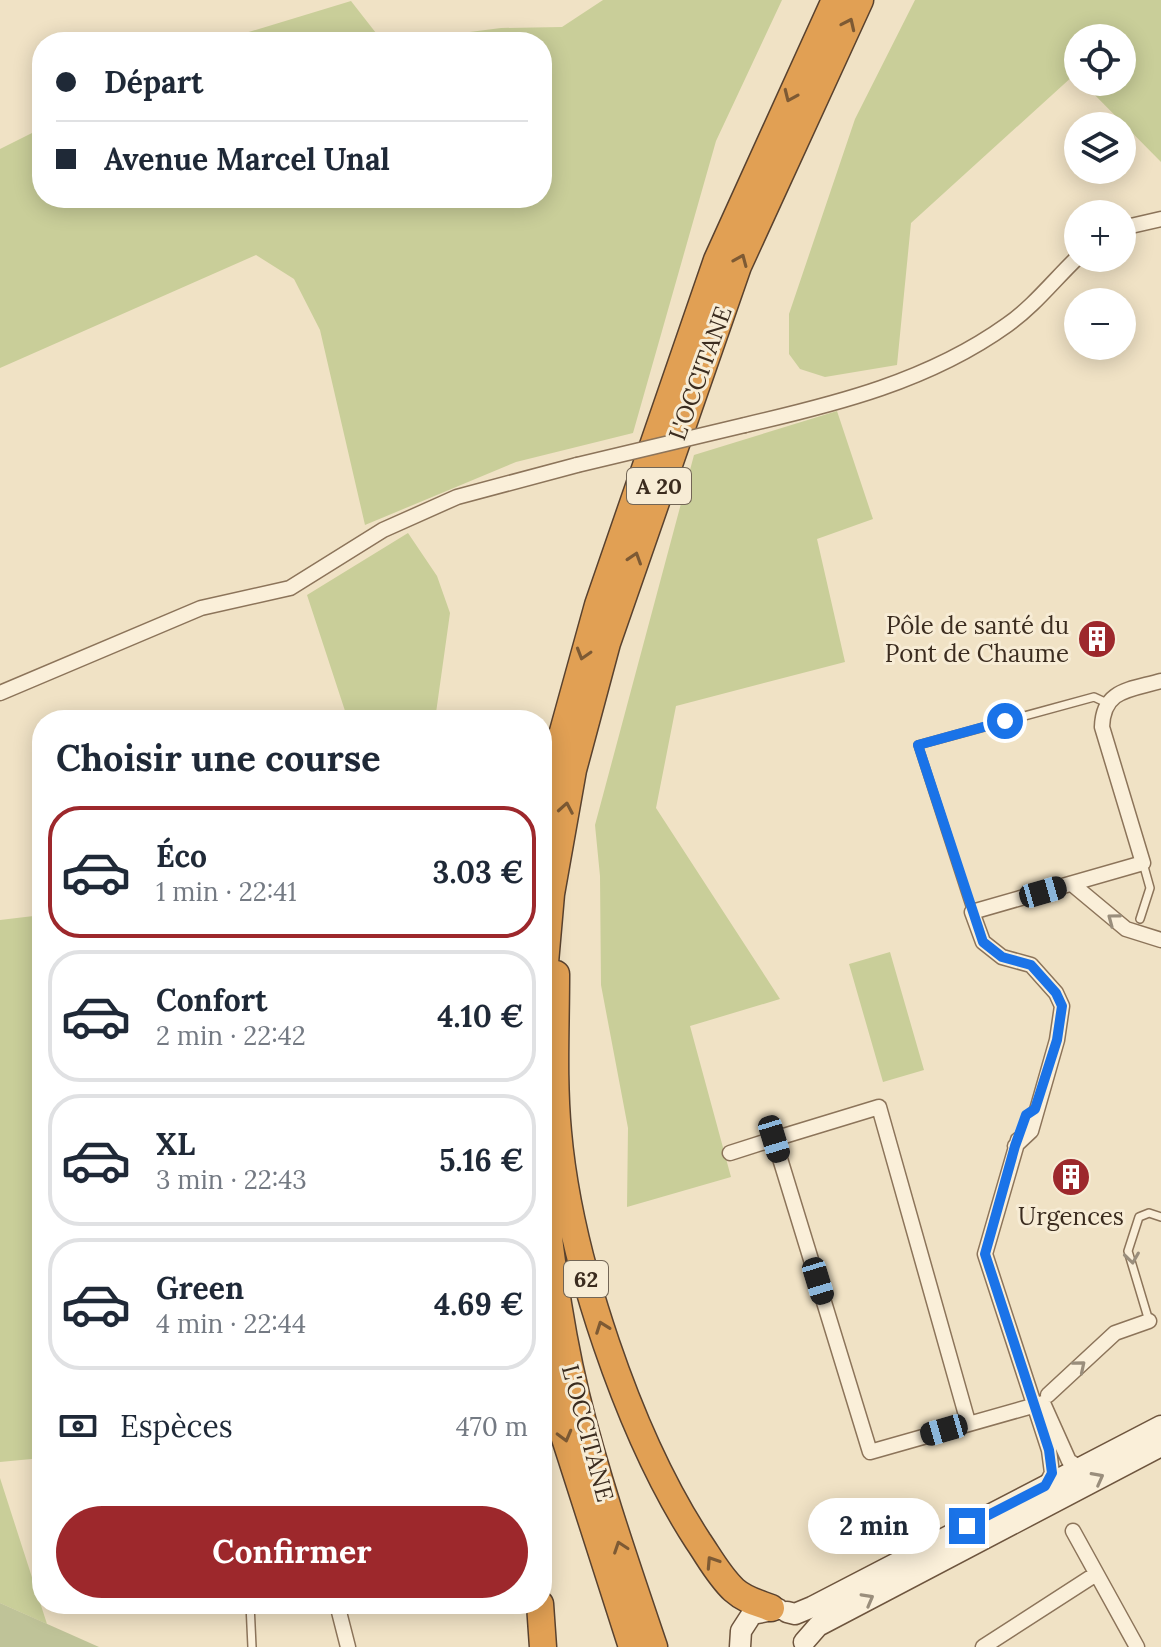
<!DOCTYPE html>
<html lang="fr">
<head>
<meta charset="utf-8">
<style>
  body { margin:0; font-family:Lora,serif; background:#f2f2f3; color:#1f2937; height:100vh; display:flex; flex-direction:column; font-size:30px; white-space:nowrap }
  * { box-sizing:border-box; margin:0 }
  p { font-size:26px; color:#747a83 }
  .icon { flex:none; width:44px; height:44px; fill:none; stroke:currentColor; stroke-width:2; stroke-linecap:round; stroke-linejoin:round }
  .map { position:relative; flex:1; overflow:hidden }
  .details { position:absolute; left:32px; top:710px; width:520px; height:904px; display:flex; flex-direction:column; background:#fff; border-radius:32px; box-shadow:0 4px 20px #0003 }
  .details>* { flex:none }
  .hud { position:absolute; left:32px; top:32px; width:520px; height:176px; border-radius:32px; box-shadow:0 4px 20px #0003; display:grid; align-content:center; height:176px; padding:0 24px; background:#fff }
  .buttons { position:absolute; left:1064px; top:24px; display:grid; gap:16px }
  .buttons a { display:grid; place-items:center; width:72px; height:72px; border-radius:50%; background:#fff; box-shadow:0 4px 20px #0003; font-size:40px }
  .end { position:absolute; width:36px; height:36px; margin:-18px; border:10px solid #1a73e8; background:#fff; box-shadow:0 0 0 4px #fff }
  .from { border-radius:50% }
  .bubble { position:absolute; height:56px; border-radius:28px; background:#fff; box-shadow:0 4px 20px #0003; font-size:26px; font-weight:700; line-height:56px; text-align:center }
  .car { position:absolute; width:24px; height:48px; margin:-24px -12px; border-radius:10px; box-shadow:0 0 6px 2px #0007; background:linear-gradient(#222 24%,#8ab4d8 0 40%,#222 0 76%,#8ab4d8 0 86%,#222 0) }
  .hud b { display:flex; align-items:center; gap:28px; height:76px; font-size:30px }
  .hud b+b { border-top:2px solid #e0e1e3 }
  .hud i { width:20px; height:20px; background:#1f2937 }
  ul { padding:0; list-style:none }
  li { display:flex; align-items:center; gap:24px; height:132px; margin:0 16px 12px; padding:0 8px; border:4px solid #e0e1e3; border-radius:32px }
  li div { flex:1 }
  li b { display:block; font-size:30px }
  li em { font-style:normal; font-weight:700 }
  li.current { border-color:#9d282c }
  li>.icon { width:72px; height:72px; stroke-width:1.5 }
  h2 { padding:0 24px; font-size:36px; line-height:96px }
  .pay { display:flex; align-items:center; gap:20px; height:88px; padding:0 24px; font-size:30px }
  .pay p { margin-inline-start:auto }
  .cta { display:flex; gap:16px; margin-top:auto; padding:16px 24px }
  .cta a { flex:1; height:92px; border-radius:48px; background:#9d282c; color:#fff; font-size:32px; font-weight:700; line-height:92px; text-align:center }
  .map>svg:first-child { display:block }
</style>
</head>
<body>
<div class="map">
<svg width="1161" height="1647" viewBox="0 0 1161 1647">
  <rect width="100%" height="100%" fill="#f0e2c5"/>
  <!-- green -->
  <path fill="#c9ce99" d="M603,0H782L716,141L633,433L516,462L365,525L320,330L294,279L256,255L0,368V149L42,128V198H542V42H391L501,28L562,27Z
    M915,0H1161V162L1082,82H1122V38H1078V78L1074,75L911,223L897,365L825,377L800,369L789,354V314L855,119Z
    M351,1L383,42H216Z
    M837,411L873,519L817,539L845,662L676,706L656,808L780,999L690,1026L731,1177L627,1207L628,1128L601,985L600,876L595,825L694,455Z
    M408,533L437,576L450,613L435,720H348L307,595Z
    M42,915V1458L0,1462V920Z
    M890,952L924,1070L883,1082L849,964Z
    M0,1478L47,1624L0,1603Z"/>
  <!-- cemetery -->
  <path fill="#bfc398" d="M0,1603L99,1647H0Z"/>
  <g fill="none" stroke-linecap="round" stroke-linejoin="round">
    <!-- service casing -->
    <g stroke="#8c745a" stroke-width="10">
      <path id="service" d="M972,912L918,745L1094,697L1107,703
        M1140,919L1150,888L1143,863
        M1149,1321L1128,1251L1139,1217L1149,1213L1161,1217
        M165,1604H188
        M250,1604L252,1647"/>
    </g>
    <!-- minor casing -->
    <g stroke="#8c745a" stroke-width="17">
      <path id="minor" d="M1122,228L1161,219
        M745,425C836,404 929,381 1007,325C1034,306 1054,280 1078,257
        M0,693L201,608L290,588L383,530L457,497L577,465
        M1072,884L1126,929L1161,940
        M1018,1140L985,1254L1049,1450L1052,1473L1045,1486
        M1015,1146L1031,1131L1057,1040L1062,1006L1056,993L1031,965L1002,957L983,942L972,912L1143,863L1102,727C1103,689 1130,690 1161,681
        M730,1153L774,1139
        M1048,1395L1115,1333L1149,1321
        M1043,1403L1069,1461L1080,1468
        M968,1422L879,1107L774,1139L870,1452L1043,1403
        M1073,1531L1137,1647
        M337,1604L348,1647
        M983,1647L1096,1574"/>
    </g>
    <!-- secondary casing -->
    <g stroke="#6e553e" stroke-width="23">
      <path id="secondary" d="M787,1612L795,1614L812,1607L1161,1426
        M804,1642L818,1626L1161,1446
        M740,1647L741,1631L752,1614L778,1609"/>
    </g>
    <!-- motorway casing -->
    <g stroke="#59422f" stroke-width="29">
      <path id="motorway" d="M542,820L554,764L598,605L717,260L835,0
        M556,974C556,1027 553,1079 558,1132C569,1257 629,1435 698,1541C709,1557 719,1576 734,1590C745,1600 758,1603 771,1608
        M542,997L551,894L573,770L607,643L738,266L860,0
        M542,1165C548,1242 558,1320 576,1395C597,1481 626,1564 654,1647
        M542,1333L563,1432L632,1647
        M540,1604L543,1647"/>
    </g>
    <!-- service -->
    <use href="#service" stroke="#faefd9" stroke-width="7"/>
    <!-- minor -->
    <use href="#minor" stroke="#faefd9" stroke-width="14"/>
    <!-- secondary -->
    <use href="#secondary" stroke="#faefd9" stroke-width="20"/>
    <!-- motorway -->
    <use href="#motorway" stroke="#e1a054" stroke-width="26"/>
    <!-- minor-bridge casing -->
    <g stroke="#8c745a" stroke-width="17" stroke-linecap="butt">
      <path id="minor-bridge" d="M577,465L745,425"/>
    </g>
    <!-- minor-bridge -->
    <use href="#minor-bridge" stroke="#faefd9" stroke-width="14"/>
  </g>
  <!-- one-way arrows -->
  <defs><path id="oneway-chevron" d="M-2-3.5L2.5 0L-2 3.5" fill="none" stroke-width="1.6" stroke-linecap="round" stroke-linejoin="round" transform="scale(2)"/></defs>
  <g stroke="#7d5a34">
    <use href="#oneway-chevron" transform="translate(849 24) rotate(-65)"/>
    <use href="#oneway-chevron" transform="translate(790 96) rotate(114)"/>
    <use href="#oneway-chevron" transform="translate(741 260) rotate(-67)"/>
    <use href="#oneway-chevron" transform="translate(635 558) rotate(-72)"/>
    <use href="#oneway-chevron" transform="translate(583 654) rotate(107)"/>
    <use href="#oneway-chevron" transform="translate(566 808) rotate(-80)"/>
    <use href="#oneway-chevron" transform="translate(602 1327) rotate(-110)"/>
    <use href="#oneway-chevron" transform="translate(565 1436) rotate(75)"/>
    <use href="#oneway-chevron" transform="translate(620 1547) rotate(-109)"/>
    <use href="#oneway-chevron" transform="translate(712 1562) rotate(-123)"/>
  </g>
  <g stroke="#9a8e7c">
    <use href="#oneway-chevron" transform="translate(1113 919) rotate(-143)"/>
    <use href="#oneway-chevron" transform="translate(1132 1258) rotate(82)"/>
    <use href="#oneway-chevron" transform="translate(1080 1366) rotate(-40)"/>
    <use href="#oneway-chevron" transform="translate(1098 1478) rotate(-28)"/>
    <use href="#oneway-chevron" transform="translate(868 1599) rotate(-29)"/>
  </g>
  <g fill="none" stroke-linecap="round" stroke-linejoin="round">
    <!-- route -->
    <path stroke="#1a73e8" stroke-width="10" d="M967,1526L1045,1486L1052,1473L1049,1450L985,1254L1015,1146L1026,1115L1035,1109L1057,1040L1062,1006L1056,993L1031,965L1002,957L983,942L918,745L1005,721"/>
  </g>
  <!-- icons -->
  <defs>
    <g id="building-disc" transform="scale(2)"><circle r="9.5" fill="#9d282c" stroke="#f7ecd5"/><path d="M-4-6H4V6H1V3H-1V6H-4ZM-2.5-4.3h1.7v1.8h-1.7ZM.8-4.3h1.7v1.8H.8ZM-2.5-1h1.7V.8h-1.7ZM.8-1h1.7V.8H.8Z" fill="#fff"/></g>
  </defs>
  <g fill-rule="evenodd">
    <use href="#building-disc" x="1097" y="639"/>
    <use href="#building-disc" x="1071" y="1177"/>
  </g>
  <g text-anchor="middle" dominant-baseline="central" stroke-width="6" stroke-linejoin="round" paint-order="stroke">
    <!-- shield labels -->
    <g fill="#f7ecd5" stroke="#736656" stroke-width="2">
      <rect x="627" y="468" width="64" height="36" rx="6"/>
      <rect x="564" y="1261" width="44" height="36" rx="6"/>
    </g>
    <g font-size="22" font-weight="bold" fill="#3b2c1f">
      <text x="659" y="486">A 20</text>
      <text x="586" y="1279">62</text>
    </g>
    <!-- street labels -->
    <g font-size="24" fill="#3b2c1f" stroke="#f7ecd5">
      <text transform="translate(700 373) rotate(-70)">L'OCCITANE</text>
      <text transform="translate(588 1433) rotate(75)">L'OCCITANE</text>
    </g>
    <!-- poi labels -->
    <g font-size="24" fill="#3b2c1f" stroke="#f7ecd5" text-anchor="end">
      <text x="1069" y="625">Pôle de santé du<tspan x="1069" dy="28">Pont de Chaume</tspan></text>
      <text x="1071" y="1216" text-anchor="middle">Urgences</text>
    </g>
  </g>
</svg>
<div class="buttons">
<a><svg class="icon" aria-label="locate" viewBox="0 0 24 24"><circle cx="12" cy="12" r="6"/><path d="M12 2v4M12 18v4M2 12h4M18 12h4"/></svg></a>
<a><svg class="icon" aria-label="layers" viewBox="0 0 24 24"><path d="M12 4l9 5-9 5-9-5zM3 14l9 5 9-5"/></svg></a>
<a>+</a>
<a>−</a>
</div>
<i class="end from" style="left:1005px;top:721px"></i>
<i class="end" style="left:967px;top:1526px"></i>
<div class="bubble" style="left:808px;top:1498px;width:132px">2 min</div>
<i class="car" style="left:1043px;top:892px;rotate:74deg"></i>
<i class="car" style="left:774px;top:1139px;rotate:163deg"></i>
<i class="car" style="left:818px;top:1281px;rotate:163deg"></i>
<i class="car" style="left:944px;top:1430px;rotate:254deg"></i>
<div class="hud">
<b><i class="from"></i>Départ</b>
<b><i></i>Avenue Marcel Unal</b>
</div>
<section class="details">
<h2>Choisir une course</h2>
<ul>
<li class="current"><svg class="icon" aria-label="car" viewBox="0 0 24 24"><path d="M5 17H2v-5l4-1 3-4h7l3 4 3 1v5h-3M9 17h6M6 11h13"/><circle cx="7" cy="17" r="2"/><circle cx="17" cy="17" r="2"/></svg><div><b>Éco</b><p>1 min · 22:41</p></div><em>3.03 €</em></li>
<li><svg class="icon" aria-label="car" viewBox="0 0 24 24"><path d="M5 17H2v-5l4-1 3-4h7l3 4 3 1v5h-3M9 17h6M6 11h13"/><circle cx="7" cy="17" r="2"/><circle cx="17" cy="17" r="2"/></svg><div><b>Confort</b><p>2 min · 22:42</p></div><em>4.10 €</em></li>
<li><svg class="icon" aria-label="car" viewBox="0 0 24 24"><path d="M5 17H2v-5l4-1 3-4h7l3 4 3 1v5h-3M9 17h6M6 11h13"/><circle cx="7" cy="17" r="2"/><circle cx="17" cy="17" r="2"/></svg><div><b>XL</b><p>3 min · 22:43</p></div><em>5.16 €</em></li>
<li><svg class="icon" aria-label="car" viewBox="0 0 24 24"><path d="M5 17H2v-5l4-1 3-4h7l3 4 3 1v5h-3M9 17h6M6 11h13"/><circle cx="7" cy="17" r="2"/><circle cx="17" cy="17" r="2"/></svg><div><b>Green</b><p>4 min · 22:44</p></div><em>4.69 €</em></li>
</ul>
<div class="pay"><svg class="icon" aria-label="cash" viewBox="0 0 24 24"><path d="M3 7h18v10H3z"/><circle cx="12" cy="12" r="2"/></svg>Espèces<p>470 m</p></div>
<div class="cta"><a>Confirmer</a></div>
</section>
</div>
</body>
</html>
